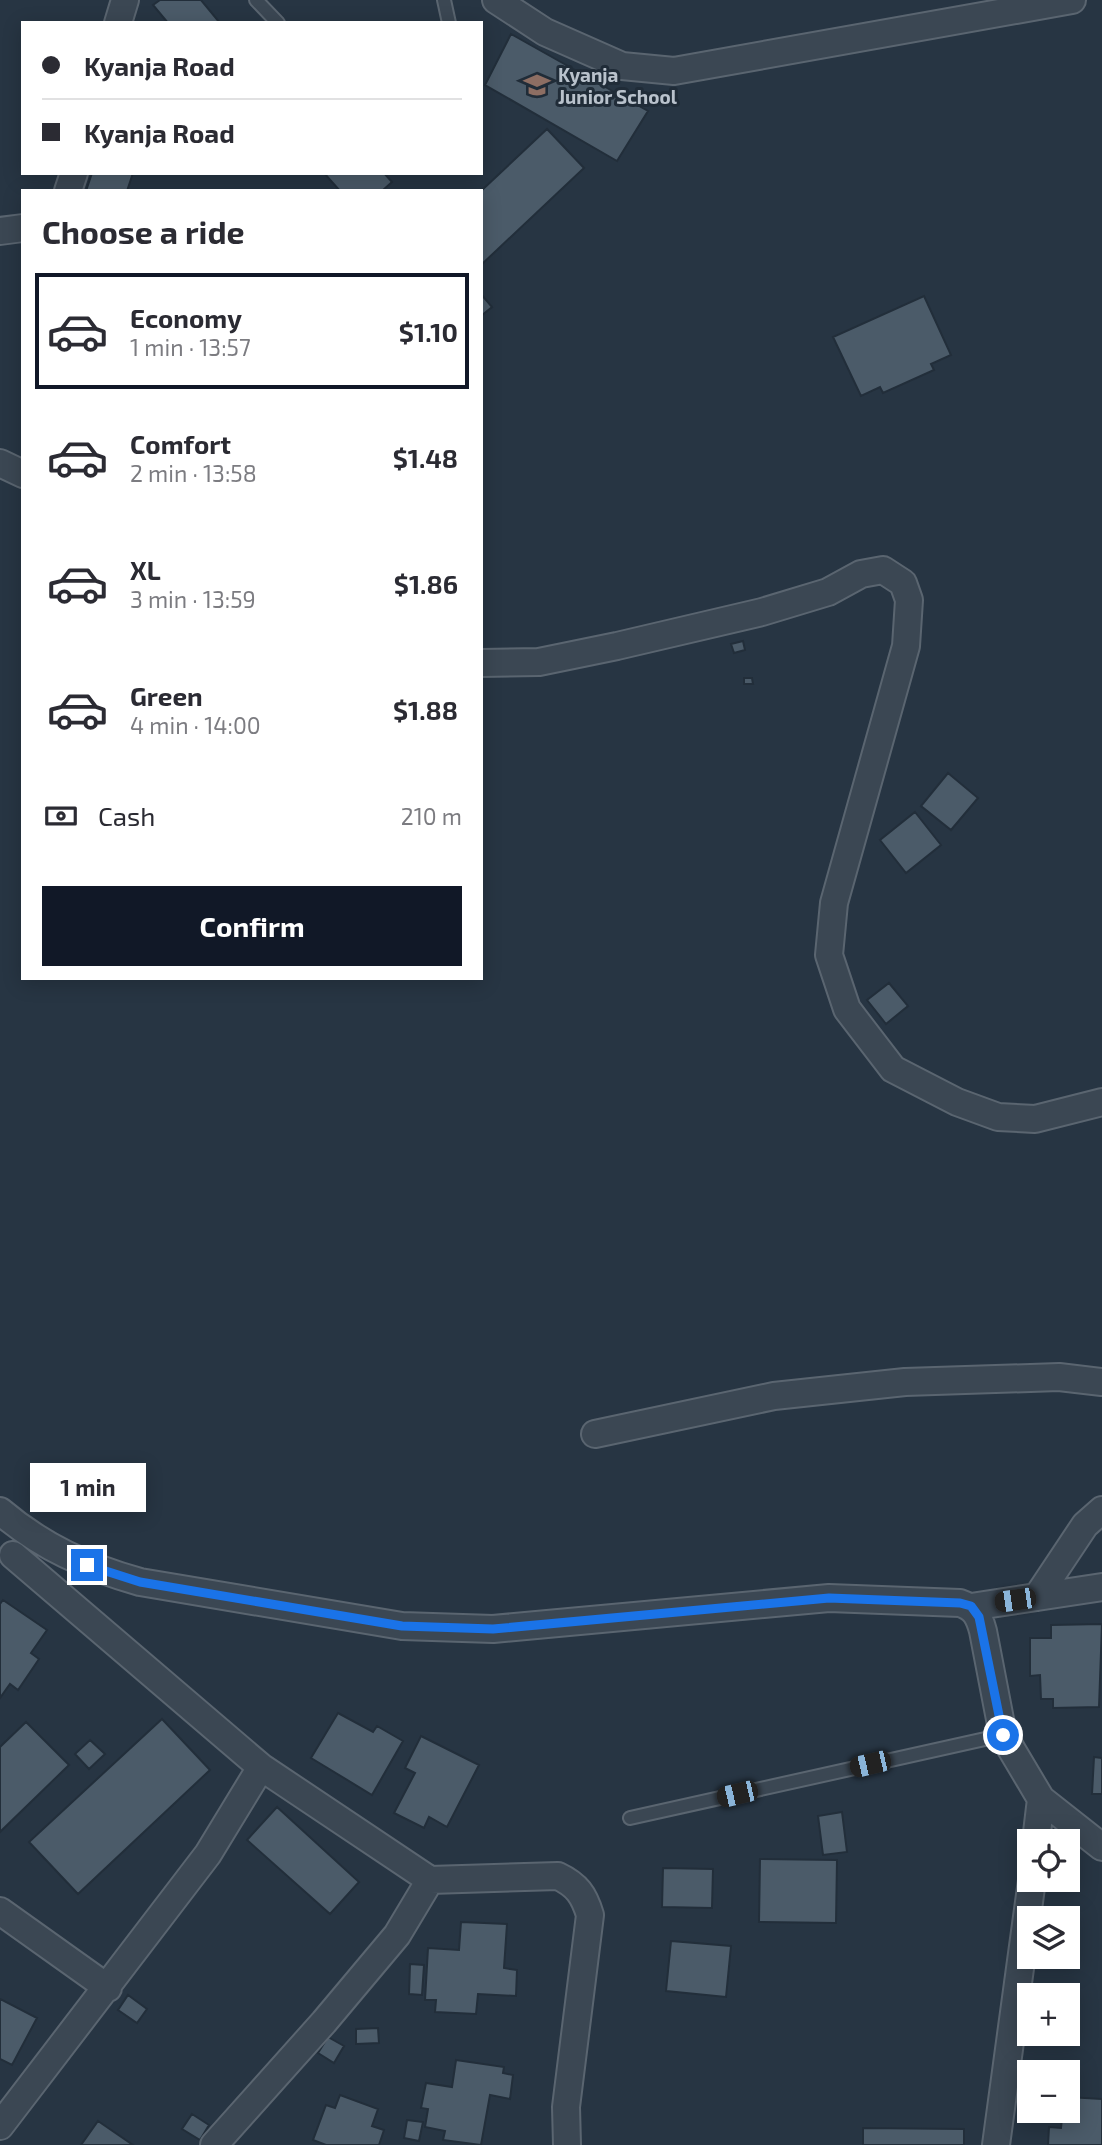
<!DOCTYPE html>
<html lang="en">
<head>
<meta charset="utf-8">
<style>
  body { margin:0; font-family:"Exo 2",sans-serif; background:#f2f2f3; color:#2b2b33; height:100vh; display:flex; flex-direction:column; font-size:26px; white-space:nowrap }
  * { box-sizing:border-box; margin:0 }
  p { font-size:23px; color:#7c7c81 }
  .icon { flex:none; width:38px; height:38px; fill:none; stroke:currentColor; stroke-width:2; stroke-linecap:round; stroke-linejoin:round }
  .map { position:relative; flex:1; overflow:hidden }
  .side { position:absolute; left:21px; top:189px; width:462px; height:791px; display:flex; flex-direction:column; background:#fff; border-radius:0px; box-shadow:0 4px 18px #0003 }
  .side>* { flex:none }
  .top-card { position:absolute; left:21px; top:21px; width:462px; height:154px; border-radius:0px; box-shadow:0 4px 18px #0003; display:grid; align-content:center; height:154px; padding:0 21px; background:#fff }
  .controls { position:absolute; left:1017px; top:1829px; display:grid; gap:14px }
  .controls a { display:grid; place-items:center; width:63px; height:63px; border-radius:0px; background:#fff; box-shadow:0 4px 18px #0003; font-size:35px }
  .end { position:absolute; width:32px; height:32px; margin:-16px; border:9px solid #1a73e8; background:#fff; box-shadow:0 0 0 4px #fff }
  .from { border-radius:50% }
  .bubble { position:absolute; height:49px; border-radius:0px; background:#fff; box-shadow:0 4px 18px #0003; font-size:23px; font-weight:700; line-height:49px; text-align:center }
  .car { position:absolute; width:21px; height:42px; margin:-21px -10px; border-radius:9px; box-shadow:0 0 5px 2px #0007; background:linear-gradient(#222 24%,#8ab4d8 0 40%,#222 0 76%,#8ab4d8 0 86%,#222 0) }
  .top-card b { display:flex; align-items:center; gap:24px; height:66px; font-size:26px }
  .top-card b+b { border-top:2px solid #e1e1e2 }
  .top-card i { width:18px; height:18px; background:#2b2b33 }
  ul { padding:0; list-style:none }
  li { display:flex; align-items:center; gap:21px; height:116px; margin:0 14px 10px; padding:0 7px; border:4px solid transparent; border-radius:0px }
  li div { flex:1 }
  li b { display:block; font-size:26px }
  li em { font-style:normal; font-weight:700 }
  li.active { border-color:#111827 }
  li>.icon { width:63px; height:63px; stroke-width:1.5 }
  h2 { padding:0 21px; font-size:32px; line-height:84px }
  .pay { display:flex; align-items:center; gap:18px; height:77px; padding:0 21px; font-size:26px }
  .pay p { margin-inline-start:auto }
  .button { display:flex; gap:14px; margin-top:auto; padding:14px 21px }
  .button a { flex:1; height:80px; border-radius:0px; background:#111827; color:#fff; font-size:28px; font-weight:700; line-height:80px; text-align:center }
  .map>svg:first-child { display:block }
</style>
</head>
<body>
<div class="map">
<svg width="1102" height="2145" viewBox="0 0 1102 2145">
  <rect width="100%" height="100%" fill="#273543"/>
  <!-- building -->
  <path fill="#4b5b69" stroke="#222e3a" stroke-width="2" d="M160,0H201L220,23H168L153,5Z
    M511,34L648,111L617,161L485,85Z
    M547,129L584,168L481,265V191Z
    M92,173H133L127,191H86Z
    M324,173H384L392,182L382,191H340Z
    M481,294L492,307L481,316Z
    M924,296L951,355L931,364L934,370L883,393L880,387L861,396L833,337Z
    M743,641L745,650L734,653L731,644Z
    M744,678H752L753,684H744Z
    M948,773L978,798L951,830L921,806Z
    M915,812L941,845L906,873L880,840Z
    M889,983L908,1006L886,1024L867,1000Z
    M3,1600L47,1630L31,1653L39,1659L18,1690L10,1684L0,1698V1604Z
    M1102,1624L1099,1707L1053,1708V1699H1041L1040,1675L1030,1676V1638H1051V1625Z
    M338,1713L373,1732L377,1726L403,1741L372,1795L311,1758Z
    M162,1719L210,1770L78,1894L29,1842Z
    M26,1722L69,1765L0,1832V1747Z
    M421,1736L479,1765L447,1827L429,1817L424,1828L394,1813L415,1773L405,1768Z
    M90,1740L105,1754L89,1769L75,1754Z
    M1094,1757L1102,1758V1794H1092Z
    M277,1807L359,1882L330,1914L247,1840Z
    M842,1812L847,1852L823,1855L818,1816Z
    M760,1859L837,1860L836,1923L759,1922Z
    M663,1868L713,1869L712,1908L662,1907Z
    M461,1922L507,1924L504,1968L517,1970L516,1996L478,1994L476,2014L435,2012L436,2000H425L428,1948L459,1950Z
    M671,1941L731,1946L726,1997L666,1991Z
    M410,1964L424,1965L422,1995L409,1994Z
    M128,1995L147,2009L137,2023L118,2010Z
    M0,1999L37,2018L12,2065L0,2059Z
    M378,2028L379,2043L356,2044V2029Z
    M328,2037L344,2046L334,2063L318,2053Z
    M456,2060L504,2067L503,2073L513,2075L510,2099L490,2095L481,2145L443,2140L445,2131L425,2127L428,2109L421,2108L426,2083L452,2087Z
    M340,2095L378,2109L372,2126L384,2130L379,2145H326L313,2140L326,2105L335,2108Z
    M1068,2097L1102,2099V2145H1048L1049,2127L1061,2128L1062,2118L1052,2117L1053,2110H1068Z
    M192,2114L209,2125L200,2140L182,2129Z
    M407,2120L423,2122L419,2141L404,2138Z
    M98,2121L133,2145H81Z
    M863,2128L964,2129V2145H863Z"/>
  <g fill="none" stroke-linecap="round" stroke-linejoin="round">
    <!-- service casing -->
    <g stroke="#5a6570" stroke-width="16">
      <path id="service" d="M256,0L278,23
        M444,0L449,23
        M630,1818L1003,1735"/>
    </g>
    <!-- minor casing -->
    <g stroke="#5a6570" stroke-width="30">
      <path id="minor" d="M496,0L545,32L622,66L674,71L1072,0
        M118,23L125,0
        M68,191L74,173
        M0,231L23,228
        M0,463L23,474
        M481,663L539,662L617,646L762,612L828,592L861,574L883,570L903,583L909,600L906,646L834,903L829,955L847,1009L893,1069L957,1102L998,1117L1035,1119L1102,1102
        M595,1434L774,1396L905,1382L1059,1377L1102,1382
        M0,1511C42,1547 87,1567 140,1582L402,1626L493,1629L829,1598L960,1603C975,1608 979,1616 983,1631L1003,1735L1041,1799L1102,1847
        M13,1555L261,1767L430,1880L558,1876C577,1885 584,1895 590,1915L566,2107L567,2145
        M1037,1597L1085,1525L1102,1510
        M971,1607L1102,1587
        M1036,1841L1041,1799
        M0,1911L108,1988
        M0,2126L208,1854L261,1767
        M214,2145L324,2022L397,1935L430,1880
        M996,2145L1032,1880"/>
    </g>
    <!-- service -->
    <use href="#service" stroke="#3b4753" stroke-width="12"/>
    <!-- minor -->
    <use href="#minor" stroke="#3b4753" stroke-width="26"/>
  </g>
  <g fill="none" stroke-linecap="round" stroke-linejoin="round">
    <!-- route -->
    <path stroke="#1a73e8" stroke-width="9" d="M87,1565L140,1582L402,1626L493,1629L829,1598L960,1603L971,1606L979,1617L1003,1735"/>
  </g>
  <!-- icons -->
  <defs>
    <g id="school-bare" transform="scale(2.1)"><path d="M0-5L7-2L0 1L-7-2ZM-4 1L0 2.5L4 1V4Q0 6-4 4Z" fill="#8d6e63" stroke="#202c38" stroke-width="2.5" paint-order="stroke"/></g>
  </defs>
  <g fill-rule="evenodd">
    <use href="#school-bare" x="537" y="85"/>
  </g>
  <g text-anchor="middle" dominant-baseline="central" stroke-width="6" stroke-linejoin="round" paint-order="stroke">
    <!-- poi labels -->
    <g font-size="19" font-weight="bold" fill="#b9c2cc" stroke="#202c38" text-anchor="start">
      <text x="558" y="74">Kyanja<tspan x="558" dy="22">Junior School</tspan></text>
    </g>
  </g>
</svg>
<div class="controls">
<a><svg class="icon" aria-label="locate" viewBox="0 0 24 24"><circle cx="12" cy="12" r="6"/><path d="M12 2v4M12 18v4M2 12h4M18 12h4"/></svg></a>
<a><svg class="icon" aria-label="layers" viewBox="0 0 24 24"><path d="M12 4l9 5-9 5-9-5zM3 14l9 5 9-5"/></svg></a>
<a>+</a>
<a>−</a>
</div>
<i class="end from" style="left:1003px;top:1735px"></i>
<i class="end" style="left:87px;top:1565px"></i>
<div class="bubble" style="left:30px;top:1463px;width:116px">1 min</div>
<i class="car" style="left:1015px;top:1600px;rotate:262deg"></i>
<i class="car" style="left:870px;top:1764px;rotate:257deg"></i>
<i class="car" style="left:737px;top:1794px;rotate:257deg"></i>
<div class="top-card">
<b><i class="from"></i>Kyanja Road</b>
<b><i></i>Kyanja Road</b>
</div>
<section class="side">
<h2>Choose a ride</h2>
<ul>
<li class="active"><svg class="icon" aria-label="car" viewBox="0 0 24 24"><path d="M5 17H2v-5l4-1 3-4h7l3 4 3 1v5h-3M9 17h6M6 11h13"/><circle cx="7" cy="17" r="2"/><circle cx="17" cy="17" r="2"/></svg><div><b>Economy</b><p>1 min · 13:57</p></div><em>$1.10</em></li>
<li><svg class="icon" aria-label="car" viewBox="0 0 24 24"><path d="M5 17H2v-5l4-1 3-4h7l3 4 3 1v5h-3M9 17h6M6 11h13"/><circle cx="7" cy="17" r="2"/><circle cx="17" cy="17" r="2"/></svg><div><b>Comfort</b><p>2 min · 13:58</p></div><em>$1.48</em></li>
<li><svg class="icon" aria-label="car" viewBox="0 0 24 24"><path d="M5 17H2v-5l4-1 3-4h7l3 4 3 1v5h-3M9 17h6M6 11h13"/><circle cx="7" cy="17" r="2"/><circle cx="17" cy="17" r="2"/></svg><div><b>XL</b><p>3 min · 13:59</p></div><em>$1.86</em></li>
<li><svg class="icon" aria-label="car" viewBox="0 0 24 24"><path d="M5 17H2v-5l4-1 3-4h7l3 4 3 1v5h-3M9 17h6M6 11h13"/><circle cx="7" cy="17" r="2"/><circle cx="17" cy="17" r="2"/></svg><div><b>Green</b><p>4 min · 14:00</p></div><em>$1.88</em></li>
</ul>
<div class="pay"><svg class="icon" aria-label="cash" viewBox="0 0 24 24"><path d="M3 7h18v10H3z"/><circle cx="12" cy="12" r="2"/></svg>Cash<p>210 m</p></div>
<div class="button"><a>Confirm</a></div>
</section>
</div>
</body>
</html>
